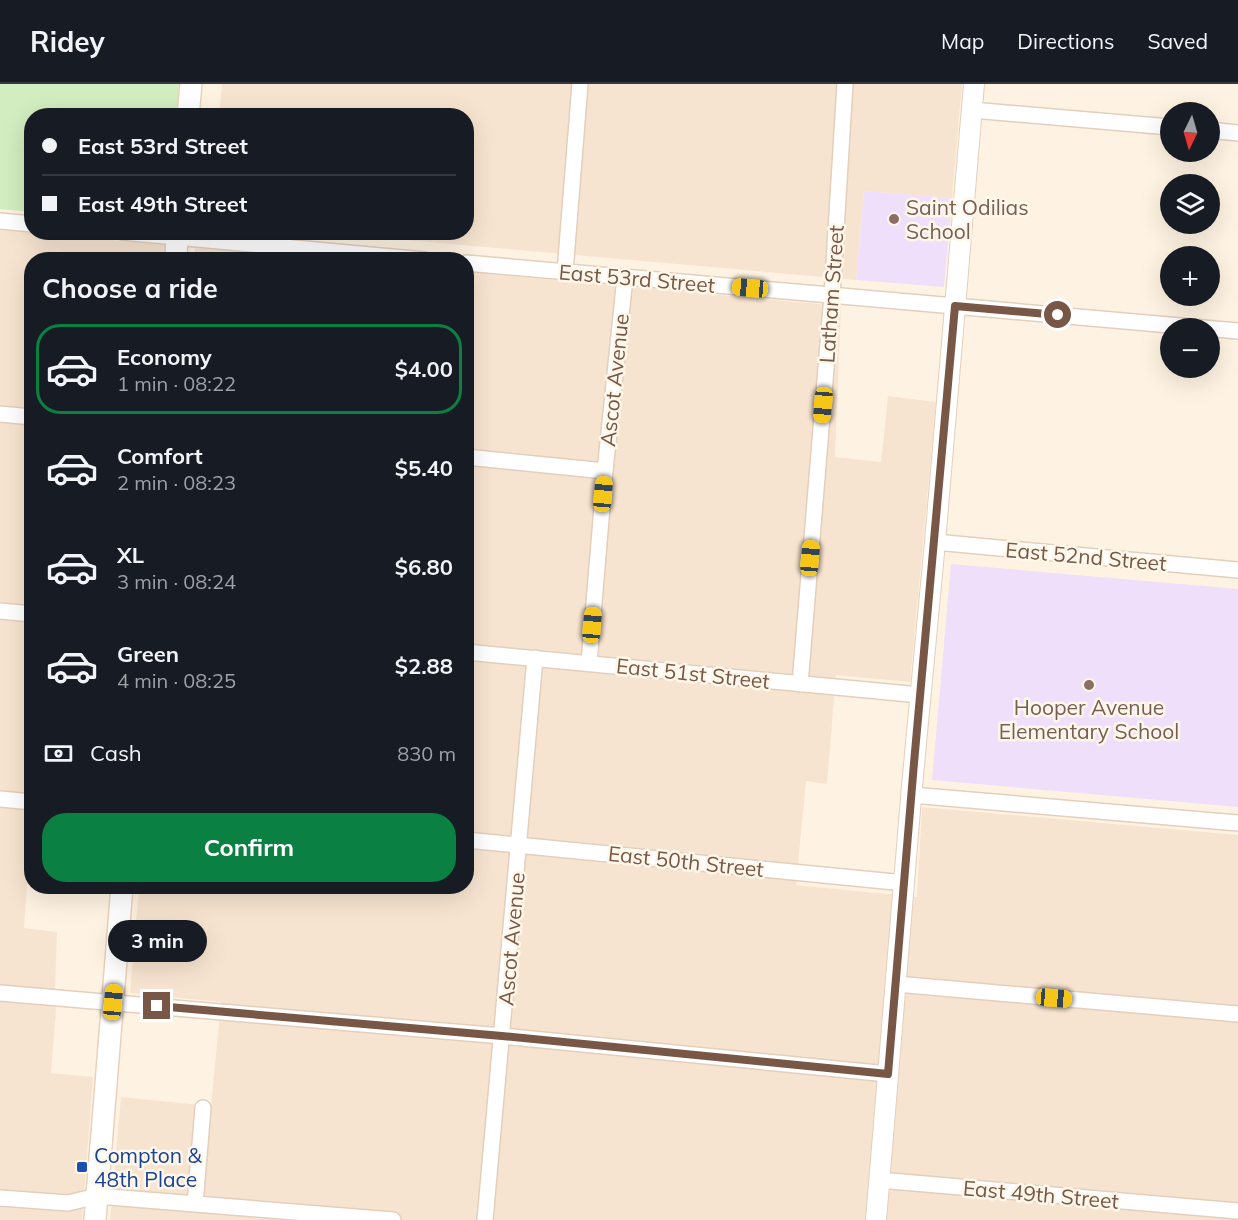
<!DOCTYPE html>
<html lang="en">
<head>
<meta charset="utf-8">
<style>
  body { margin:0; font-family:Mulish,sans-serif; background:#242831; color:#f1f3f6; height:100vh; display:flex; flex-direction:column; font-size:22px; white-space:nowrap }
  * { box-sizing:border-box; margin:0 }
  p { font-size:20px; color:#9ea1a6 }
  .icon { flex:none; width:33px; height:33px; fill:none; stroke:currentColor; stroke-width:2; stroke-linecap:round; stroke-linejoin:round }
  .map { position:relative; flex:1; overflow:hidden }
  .panel { position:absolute; left:24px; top:168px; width:450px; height:642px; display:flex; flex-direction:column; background:#171b24; border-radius:24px; box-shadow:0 6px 24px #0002 }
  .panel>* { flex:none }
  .top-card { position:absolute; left:24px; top:24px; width:450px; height:132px; border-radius:24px; box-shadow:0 6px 24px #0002; display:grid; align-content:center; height:132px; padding:0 18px; background:#171b24 }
  .needle { width:39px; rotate:185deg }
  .controls { position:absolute; left:1160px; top:18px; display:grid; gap:12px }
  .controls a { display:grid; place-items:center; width:60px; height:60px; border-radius:50%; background:#171b24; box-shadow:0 6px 24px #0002; font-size:30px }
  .end { position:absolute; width:27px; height:27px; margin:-14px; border:8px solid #785746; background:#fff; box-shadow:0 0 0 3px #fff }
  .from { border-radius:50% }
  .bubble { position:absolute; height:42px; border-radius:21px; background:#171b24; box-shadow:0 6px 24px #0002; font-size:20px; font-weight:700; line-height:42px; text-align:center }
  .car { position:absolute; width:18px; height:36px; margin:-18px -9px; border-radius:8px; box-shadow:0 0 4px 2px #0007; background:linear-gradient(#f5c518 24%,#345 0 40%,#f5c518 0 76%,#345 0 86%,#f5c518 0) }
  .top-card b { display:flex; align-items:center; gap:21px; height:57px; font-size:22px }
  .top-card b+b { border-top:2px solid #363941 }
  .top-card i { width:15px; height:15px; background:#f1f3f6 }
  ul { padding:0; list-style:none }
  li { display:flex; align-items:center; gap:18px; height:90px; margin:0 12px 9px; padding:0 6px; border:3px solid transparent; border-radius:24px }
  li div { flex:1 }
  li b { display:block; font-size:22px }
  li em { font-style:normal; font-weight:700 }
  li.selected { border-color:#0b8043 }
  li>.icon { width:54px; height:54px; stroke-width:1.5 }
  h2 { padding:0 18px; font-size:27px; line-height:72px }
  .pay { display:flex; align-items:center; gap:15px; height:66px; padding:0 18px; font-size:22px }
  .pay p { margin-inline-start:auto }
  .primary-button { display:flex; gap:12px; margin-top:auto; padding:12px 18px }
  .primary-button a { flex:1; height:69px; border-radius:24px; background:#0b8043; color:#fff; font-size:24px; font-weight:700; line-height:69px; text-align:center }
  header { display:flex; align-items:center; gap:36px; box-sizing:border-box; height:84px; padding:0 30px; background:#171b24; border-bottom:2px solid #363941 }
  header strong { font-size:28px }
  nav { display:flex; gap:33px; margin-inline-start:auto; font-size:21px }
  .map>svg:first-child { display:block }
</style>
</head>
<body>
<header>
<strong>Ridey</strong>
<nav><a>Map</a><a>Directions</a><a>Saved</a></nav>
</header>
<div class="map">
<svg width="1238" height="1136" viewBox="0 0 1238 1136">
  <rect width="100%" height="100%" fill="#fef3e2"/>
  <!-- residential -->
  <path fill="#f7e4d0" d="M222,0H962L952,114L864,107L856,196L327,149L466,148V32H219Z
    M0,146L166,161L164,175L32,176V735L24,844L57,848L55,907L56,927L51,989L93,993L82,1136H0Z
    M195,164L326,175H194Z
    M467,188L841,222L835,373L881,378L888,312L936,318L910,598L836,591L827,700L806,697L796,801L917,813L922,723L1238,751V1136H110L121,1013L211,1022L221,918L130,909L139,803H176L229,808V802H466Z"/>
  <!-- education -->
  <path fill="#f0dffb" d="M864,107L952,114L944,203L856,196Z
    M951,480L1238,505V723L932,696Z"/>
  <!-- green -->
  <path fill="#d2edbf" d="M0,0H179L176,31L32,32L31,128L0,125Z"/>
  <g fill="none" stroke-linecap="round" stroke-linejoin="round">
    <!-- minor casing -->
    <g stroke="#e3cfbd" stroke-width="18">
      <path id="minor" d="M972,26L1170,43
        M1209,46L1238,49
        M0,137L32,140
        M122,148L425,176
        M466,179L1238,247
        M565,188L580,0
        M0,330L32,333
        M466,373L605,387
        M935,458L1238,486
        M0,527L32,530
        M466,568L920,611
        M589,579L605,387L625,193
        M800,600L832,211L845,0
        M912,711L1238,739
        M0,715L32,718
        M466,756L905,799
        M896,900L1238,930
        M0,909L502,952L888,990
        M879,1096L1238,1127
        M0,1114L68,1119L97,1112L393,1136
        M195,1120L203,1024
        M485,1136L535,574"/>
    </g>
    <!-- tertiary casing -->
    <g stroke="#e3cfbd" stroke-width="22">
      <path id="tertiary" d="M876,1136L912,702L935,458L974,0"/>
    </g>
    <!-- secondary casing -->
    <g stroke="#ebd1bc" stroke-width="24">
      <path id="secondary" d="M188,32L191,0
        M176,176L177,148
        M95,1136L122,802"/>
    </g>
    <!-- minor -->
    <use href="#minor" stroke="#fff" stroke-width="15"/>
    <!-- tertiary -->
    <use href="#tertiary" stroke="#fff" stroke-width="20"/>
    <!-- secondary -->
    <use href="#secondary" stroke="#fff" stroke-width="21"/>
  </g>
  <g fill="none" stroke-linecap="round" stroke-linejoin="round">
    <!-- route -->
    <path stroke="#785746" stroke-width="8" d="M157,922L502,952L888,990L914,679L955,222L1058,231"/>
  </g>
  <!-- markers -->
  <g fill="#8d6e63" stroke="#fff7ea" stroke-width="2">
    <circle cx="894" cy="135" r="6"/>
    <circle cx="1089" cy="601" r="6"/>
  </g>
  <rect fill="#1a4fb4" stroke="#fff7ea" stroke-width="2" x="76" y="1077" width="12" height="12" rx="3"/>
  <g text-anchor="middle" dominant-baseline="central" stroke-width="5" stroke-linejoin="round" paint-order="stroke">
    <!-- education labels -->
    <g font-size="21" fill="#785e54" stroke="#fff7ea" text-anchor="start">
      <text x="906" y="123">Saint Odilias<tspan x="906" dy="24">School</tspan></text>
      <text x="1089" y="623" text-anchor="middle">Hooper Avenue<tspan x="1089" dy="24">Elementary School</tspan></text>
    </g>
    <!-- street labels -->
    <g font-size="21" fill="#785746" stroke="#fff7ea">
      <text transform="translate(637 194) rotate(5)">East 53rd Street</text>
      <text transform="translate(831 210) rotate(-86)">Latham Street</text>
      <text transform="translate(614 296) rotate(-84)">Ascot Avenue</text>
      <text transform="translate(1086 472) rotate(5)">East 52nd Street</text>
      <text transform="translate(693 589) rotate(6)">East 51st Street</text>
      <text transform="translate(686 777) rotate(6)">East 50th Street</text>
      <text transform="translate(511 855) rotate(-85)">Ascot Avenue</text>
      <text transform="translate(1041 1110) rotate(5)">East 49th Street</text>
    </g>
    <!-- transit labels -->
    <g font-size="21" fill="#164399" stroke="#fff7ea" text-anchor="start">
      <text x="94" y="1071">Compton &amp;<tspan x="94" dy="24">48th Place</tspan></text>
    </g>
  </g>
</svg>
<div class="controls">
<a><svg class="needle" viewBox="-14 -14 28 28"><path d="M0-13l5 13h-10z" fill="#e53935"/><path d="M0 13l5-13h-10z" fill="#9ea1a6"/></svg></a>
<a><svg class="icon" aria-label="layers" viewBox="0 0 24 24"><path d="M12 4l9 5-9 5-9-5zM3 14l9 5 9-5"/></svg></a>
<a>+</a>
<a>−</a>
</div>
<i class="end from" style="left:1058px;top:231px"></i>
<i class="end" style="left:157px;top:922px"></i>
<div class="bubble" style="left:108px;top:836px;width:99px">3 min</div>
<i class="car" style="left:750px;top:204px;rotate:275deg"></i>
<i class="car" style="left:823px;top:321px;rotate:185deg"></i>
<i class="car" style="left:603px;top:410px;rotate:5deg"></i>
<i class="car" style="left:810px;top:474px;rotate:5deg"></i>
<i class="car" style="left:592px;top:541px;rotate:5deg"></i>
<i class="car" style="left:1054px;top:914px;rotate:95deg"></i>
<i class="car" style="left:113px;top:918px;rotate:5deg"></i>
<div class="top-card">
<b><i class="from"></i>East 53rd Street</b>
<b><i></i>East 49th Street</b>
</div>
<section class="panel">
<h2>Choose a ride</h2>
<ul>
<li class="selected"><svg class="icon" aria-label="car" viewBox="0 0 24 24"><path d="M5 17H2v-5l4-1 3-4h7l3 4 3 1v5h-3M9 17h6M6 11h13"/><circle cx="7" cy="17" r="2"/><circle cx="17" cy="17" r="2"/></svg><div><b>Economy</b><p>1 min · 08:22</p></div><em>$4.00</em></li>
<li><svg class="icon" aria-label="car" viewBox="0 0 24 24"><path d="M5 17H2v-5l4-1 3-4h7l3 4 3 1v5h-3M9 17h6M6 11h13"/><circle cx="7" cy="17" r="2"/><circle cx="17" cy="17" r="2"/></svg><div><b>Comfort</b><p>2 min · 08:23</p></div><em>$5.40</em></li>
<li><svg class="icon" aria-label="car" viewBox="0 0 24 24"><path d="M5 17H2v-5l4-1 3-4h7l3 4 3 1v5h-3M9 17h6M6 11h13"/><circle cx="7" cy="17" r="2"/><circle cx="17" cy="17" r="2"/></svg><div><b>XL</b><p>3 min · 08:24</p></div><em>$6.80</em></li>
<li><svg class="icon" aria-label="car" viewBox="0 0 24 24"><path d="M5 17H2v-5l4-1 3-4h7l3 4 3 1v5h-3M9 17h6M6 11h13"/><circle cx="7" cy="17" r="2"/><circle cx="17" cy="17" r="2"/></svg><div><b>Green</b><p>4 min · 08:25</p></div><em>$2.88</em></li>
</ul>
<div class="pay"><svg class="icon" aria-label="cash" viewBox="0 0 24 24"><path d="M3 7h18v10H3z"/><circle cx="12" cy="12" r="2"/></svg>Cash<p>830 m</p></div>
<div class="primary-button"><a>Confirm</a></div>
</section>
</div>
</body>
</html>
